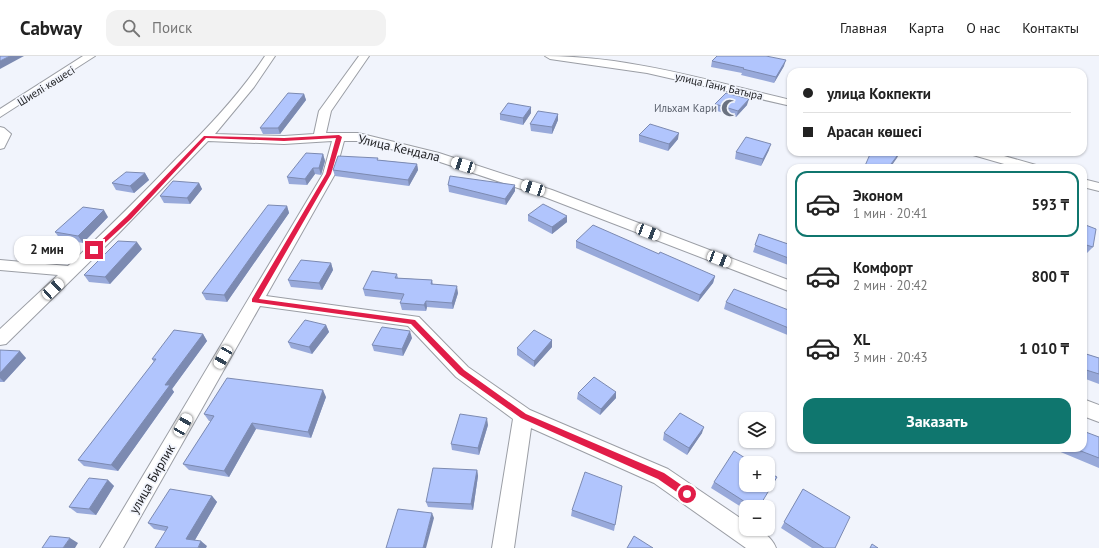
<!DOCTYPE html>
<html lang="ru">
<head>
<meta charset="utf-8">
<style>
  body { margin:0; font-family:"PT Sans",sans-serif; background:#f2f2f2; color:#222; height:100vh; display:flex; flex-direction:column; font-size:15px; white-space:nowrap }
  * { box-sizing:border-box; margin:0 }
  p { font-size:13px; color:#767676 }
  .icon { flex:none; width:22px; height:22px; fill:none; stroke:currentColor; stroke-width:2; stroke-linecap:round; stroke-linejoin:round }
  .map { position:relative; flex:1; overflow:hidden }
  .side { position:absolute; left:787px; top:108px; width:300px; height:288px; display:flex; flex-direction:column; background:#fff; border-radius:12px; box-shadow:0 1px 3px #0004 }
  .side>* { flex:none }
  .guide { position:absolute; left:787px; top:12px; width:300px; height:88px; border-radius:12px; box-shadow:0 1px 3px #0004; display:grid; align-content:center; height:88px; padding:0 16px; background:#fff }
  .controls { position:absolute; left:739px; top:356px; display:grid; gap:8px }
  .controls a { display:grid; place-items:center; width:36px; height:36px; border-radius:8px; background:#fff; box-shadow:0 1px 3px #0004; font-size:20px }
  .end { position:absolute; width:18px; height:18px; margin:-9px; border:5px solid #e11d48; background:#fff; box-shadow:0 0 0 2px #fff }
  .from { border-radius:50% }
  .bubble { position:absolute; height:28px; border-radius:12px; background:#fff; box-shadow:0 1px 3px #0004; font-size:13px; font-weight:600; line-height:28px; text-align:center }
  .car { position:absolute; width:12px; height:24px; margin:-12px -6px; border-radius:5px; box-shadow:0 0 3px 1px #0007; background:linear-gradient(#fff 24%,#345 0 40%,#fff 0 76%,#345 0 86%,#fff 0) }
  .guide b { display:flex; align-items:center; gap:14px; height:38px; font-size:15px }
  .guide b+b { border-top:1px solid #e0e0e0 }
  .guide i { width:10px; height:10px; background:#222 }
  ul { padding:7px 0 0; list-style:none }
  li { display:flex; align-items:center; gap:12px; height:66px; margin:0 8px 6px; padding:0 8px; border:2px solid transparent; border-radius:12px }
  li div { flex:1 }
  li b { display:block; font-size:15px }
  li em { font-style:normal; font-weight:600 }
  li.selected { border-color:#0f766e }
  li>.icon { width:36px; height:36px; stroke-width:1.5 }
  .button { display:flex; gap:8px; margin-top:auto; padding:8px 16px }
  .button a { flex:1; height:46px; border-radius:12px; background:#0f766e; color:#fff; font-size:16px; font-weight:600; line-height:46px; text-align:center }
  header { display:flex; align-items:center; gap:24px; box-sizing:border-box; height:56px; padding:0 20px; background:#fff; border-bottom:1px solid #e0e0e0 }
  header strong { font-size:19px }
  nav { display:flex; gap:22px; margin-inline-start:auto; font-size:14px }
  .search { width:280px; height:36px; background:#f2f2f2; display:flex; align-items:center; gap:10px; box-sizing:border-box; padding:0 14px; border-radius:12px; color:#767676; font-size:15px }
  .map>svg:first-child { display:block }
</style>
</head>
<body>
<header>
<strong>Cabway</strong>
<div class="search"><svg class="icon" aria-label="search" viewBox="0 0 24 24"><circle cx="10" cy="10" r="6"/><path d="M15 15l6 6"/></svg>Поиск</div>
<nav><a>Главная</a><a>Карта</a><a>О нас</a><a>Контакты</a></nav>
</header>
<div class="map">
<svg width="1099" height="492" viewBox="0 0 1099 492">
  <rect width="100%" height="100%" fill="#f1f4fc"/>
  <g fill="none" stroke-linecap="round" stroke-linejoin="round">
    <!-- street casing -->
    <g stroke="#9b9ea5" stroke-width="2">
      <path id="street" d="M83,0H95L0,61V53Z
        M265,0H275L254,31L215,78L284,80L314,78L319,55L359,0H369L331,55L326,77H358L439,97L552,134L791,225V236L542,140L431,103L358,85H344L335,118L266,240L419,261L468,311L530,354L668,413L746,466V473C759,473 771,479 776,492H746L654,427L531,372L514,492H492L513,363L456,321L408,270L260,250L123,492H100L323,118L332,85L284,88L208,85L119,177L6,288L0,289V273L58,219L0,214V204L68,210C105,175 141,140 176,103C209,71 240,38 265,0Z
        M545,0C628,0 711,25 791,44V50L647,17L550,3Z
        M0,71L4,72L11,78L4,92L0,93Z
        M971,96H990L1036,109L1038,112H1018L973,99Z
        M1083,123L1099,127V135L1083,131Z
        M1083,343L1099,349V366L1083,360Z"/>
    </g>
    <!-- street -->
    <use href="#street" fill="#fff" fill-rule="evenodd"/>
  </g>
  <!-- wall -->
  <path fill="#98a9da" d="M712,5L784,10L774,27L741,19L742,17L711,11Z
    M304,38L306,44L280,78H263L260,72Z
    M715,48L747,49L736,61L714,54Z
    M531,51V57L523,69L500,64V58Z
    M558,58V64L552,78L531,75L530,68Z
    M639,79L678,83L668,95L639,86Z
    M769,94L761,110L735,103L736,96Z
    M323,98L325,105L321,119L315,118L307,129L289,128L287,121Z
    M378,104L417,108L418,114L409,130L335,120L333,114Z
    M145,117L149,124L134,137L116,134L112,127Z
    M199,127L202,133L190,148L164,147L160,140Z
    M448,129L515,135L506,149L449,136Z
    M287,150L289,157L227,246L206,244L202,237Z
    M528,159L567,166L552,178L528,165Z
    M108,161L83,187L60,183L55,176Z
    M1083,168L1093,191L1087,197L1083,196Z
    M759,178L791,189V210L753,196Z
    M576,185L715,220L713,227L698,246L576,192Z
    M142,193L110,228L89,226L84,219Z
    M331,207L333,214L322,234L291,231L288,224Z
    M397,218L398,222L432,224L433,228L458,237L453,253L427,251L426,255L402,254L400,247L402,244L365,240L363,233Z
    M726,246L791,255V277L790,280L724,253Z
    M326,269L329,276L312,298L291,292L288,286Z
    M203,278L207,285L172,333L174,336L118,415L84,410L78,404L154,306L152,303Z
    M412,282L403,300L374,295L372,289Z
    M552,284V291L534,311L517,299V292Z
    M0,294L26,302L4,326H0Z
    M1083,297L1099,302V328L1083,322Z
    M616,336V342L600,359L577,343L578,337Z
    M326,341L311,382L256,373L229,421L189,414L183,408L211,365H209L204,358Z
    M488,369L479,399L452,394L451,388Z
    M664,377H702L687,399L663,384Z
    M1099,381V412L1051,392H1083Z
    M477,414L478,420L473,454L428,451L426,446Z
    M108,424L114,430L96,459L77,457L69,451Z
    M714,426L759,451H746V454L711,432Z
    M622,430L614,475L571,460L572,454Z
    M803,433L835,492H812L781,472Z
    M212,440L217,446L195,484L207,490L165,475L154,473L148,467Z"/>
  <!-- shaded-wall -->
  <path fill="#7c8ab1" d="M10,0H24L0,13V5Z
    M786,4L784,10L774,27L776,21Z
    M304,38L306,44L280,78L278,72Z
    M749,43L747,49L736,61L738,55Z
    M531,51V57L523,69V62Z
    M558,58V64L552,78V71Z
    M679,77L678,83L668,95L669,88Z
    M771,88L769,94L761,110L763,103Z
    M900,96L897,102L890,112H888Z
    M323,98L325,105L321,119L319,112Z
    M417,108L418,114L409,130L408,124Z
    M313,112L315,118L307,129L305,123Z
    M145,117L149,124L134,137L130,130Z
    M199,127L202,133L190,148L187,142Z
    M515,129V135L506,149L505,143Z
    M287,150L289,157L227,246L224,239Z
    M104,154L108,161L83,187L78,180Z
    M567,160V166L552,178V171Z
    M137,186L142,193L110,228L105,221Z
    M331,207L333,214L322,234L319,227Z
    M715,220L713,227L698,246L700,239Z
    M457,230L458,237L453,253L452,247Z
    M426,245L427,251L426,255L424,249Z
    M326,269L329,276L312,298L309,291Z
    M410,275L412,282L403,300L402,293Z
    M203,278L207,285L172,333L174,336L118,415L111,409L165,329Z
    M552,284V291L534,311V305Z
    M20,295L26,302L4,326L0,322V317Z
    M323,334L326,341L311,382L308,376Z
    M616,336V342L600,359L601,353Z
    M487,362L488,369L479,399L478,392Z
    M252,367L256,373L229,421L224,415Z
    M704,371L702,377L687,399L689,392Z
    M477,414L478,420L473,454L471,448Z
    M108,424L114,430L96,459L89,453Z
    M212,440L217,446L192,489L186,483Z
    M432,457L434,462L426,492H423Z
    M70,482L78,487L75,492H63Z
    M201,485L207,490L206,492H198Z"/>
  <!-- building -->
  <path fill="#b1c5fd" stroke="#7c8ab1" d="M0,0H10L0,5Z
    M717,0H766L786,4L776,21L743,13L744,12L712,5Z
    M288,37L304,38L278,72H260Z
    M726,37L749,43L738,55L715,48Z
    M508,47L531,51L523,62L500,58Z
    M538,55L558,58L552,71L530,68Z
    M650,68L679,77L669,88L639,79Z
    M746,81L771,88L763,103L736,96Z
    M871,96H900L888,112H864Z
    M306,97L323,98L319,112H313L305,123L287,121Z
    M338,100L378,102L377,104L417,108L408,124L333,114Z
    M126,116L145,117L130,130L112,127Z
    M450,120L515,129L505,143L448,129Z
    M173,125L199,127L187,142L160,140Z
    M543,148L567,160L552,171L528,159Z
    M268,149L287,150L224,239L202,237Z
    M83,151L104,154L78,180L55,176Z
    M1083,168L1096,173L1093,191L1083,188Z
    M593,169L659,198L660,196L715,220L700,239L576,185Z
    M759,178L791,189V203L755,189Z
    M118,185L137,186L105,221L84,219Z
    M301,204L331,207L319,227L288,224Z
    M372,215L397,218L395,222L432,224L431,228L457,230L452,247L426,245L424,249L400,247L404,238L363,233Z
    M734,233L791,255V273L726,246Z
    M305,264L326,269L309,291L288,286Z
    M382,271L410,275L402,293L372,289Z
    M174,274L203,278L165,329H170L111,409L78,404L156,303H152Z
    M534,274L552,284L534,305L517,292Z
    M0,294L20,295L0,317Z
    M1083,297L1099,302V318L1083,313Z
    M594,321L616,336L601,353L578,337Z
    M227,322L323,334L308,376L252,367L224,415L183,408L214,360L204,358Z
    M680,357L704,371L689,392L664,377Z
    M460,358L487,362L478,392L451,388Z
    M1083,375L1099,381V402L1073,392H1083Z
    M734,395L753,407H746V429H768V416L777,421L759,451H753L714,426Z
    M433,412L477,414L471,448L426,446Z
    M585,416L622,430L615,469L572,454Z
    M89,422L108,424L89,453L69,451Z
    M170,433L212,440L186,483L201,485L198,492H155L168,471L148,467Z
    M803,433L850,461L835,492H824L784,466Z
    M398,453L432,457L423,492H386Z
    M50,480L70,482L63,492H42Z
    M634,480L653,492H627Z
    M872,488L878,492H870Z"/>
  <!-- route -->
  <path fill="#e11d48" d="M339,79L342,81L331,118L259,243L415,264L464,314L526,358L664,417L690,435V441H684L658,423L521,362L459,318L411,268L252,246V243L326,118L336,82L284,85L206,82L131,163L96,195L91,194L127,160L204,80L284,82Z"/>
  <!-- icons -->
  <defs>
    <g id="mosque-bare" transform="scale(1.38)"><path d="M3.5-4.9A6 6 0 1 0 3.5 4.9A5 5 0 1 1 3.5-4.9Z" fill="#6b7280" stroke="#f1f4fc" stroke-width="2.5" paint-order="stroke"/></g>
  </defs>
  <g fill-rule="evenodd">
    <use href="#mosque-bare" x="730" y="52"/>
  </g>
  <g text-anchor="middle" dominant-baseline="central" stroke-width="3.5" stroke-linejoin="round" paint-order="stroke">
    <!-- far-street labels -->
    <g font-size="11" fill="#222326" stroke="#f1f4fc">
      <text transform="translate(46 30) rotate(-32)">Шиелі көшесі</text>
      <text transform="translate(719 30) rotate(13)">улица Гани Батыра</text>
    </g>
    <!-- far-worship labels -->
    <g font-size="11" fill="#5b616d" stroke="#f1f4fc" text-anchor="end">
      <text x="717" y="52">Ильхам Кари</text>
    </g>
    <!-- street labels -->
    <g font-size="13" fill="#222326" stroke="#f1f4fc">
      <text transform="translate(399 92) rotate(13)">Улица Кендала</text>
      <text transform="translate(152 423) rotate(-60)">улица Бирлик</text>
    </g>
  </g>
</svg>
<div class="controls">
<a><svg class="icon" aria-label="layers" viewBox="0 0 24 24"><path d="M12 4l9 5-9 5-9-5zM3 14l9 5 9-5"/></svg></a>
<a>+</a>
<a>−</a>
</div>
<i class="end from" style="left:687px;top:438px"></i>
<i class="end" style="left:94px;top:194px"></i>
<div class="bubble" style="left:14px;top:180px;width:66px">2 мин</div>
<i class="car" style="left:463px;top:109px;rotate:288deg"></i>
<i class="car" style="left:533px;top:132px;rotate:288deg"></i>
<i class="car" style="left:648px;top:176px;rotate:111deg"></i>
<i class="car" style="left:719px;top:203px;rotate:111deg"></i>
<i class="car" style="left:53px;top:233px;rotate:47deg"></i>
<i class="car" style="left:223px;top:301px;rotate:210deg"></i>
<i class="car" style="left:183px;top:369px;rotate:30deg"></i>
<div class="guide">
<b><i class="from"></i>улица Кокпекти</b>
<b><i></i>Арасан көшесі</b>
</div>
<section class="side">
<ul>
<li class="selected"><svg class="icon" aria-label="car" viewBox="0 0 24 24"><path d="M5 17H2v-5l4-1 3-4h7l3 4 3 1v5h-3M9 17h6M6 11h13"/><circle cx="7" cy="17" r="2"/><circle cx="17" cy="17" r="2"/></svg><div><b>Эконом</b><p>1 мин · 20:41</p></div><em>593 ₸</em></li>
<li><svg class="icon" aria-label="car" viewBox="0 0 24 24"><path d="M5 17H2v-5l4-1 3-4h7l3 4 3 1v5h-3M9 17h6M6 11h13"/><circle cx="7" cy="17" r="2"/><circle cx="17" cy="17" r="2"/></svg><div><b>Комфорт</b><p>2 мин · 20:42</p></div><em>800 ₸</em></li>
<li><svg class="icon" aria-label="car" viewBox="0 0 24 24"><path d="M5 17H2v-5l4-1 3-4h7l3 4 3 1v5h-3M9 17h6M6 11h13"/><circle cx="7" cy="17" r="2"/><circle cx="17" cy="17" r="2"/></svg><div><b>XL</b><p>3 мин · 20:43</p></div><em>1 010 ₸</em></li>
</ul>
<div class="button"><a>Заказать</a></div>
</section>
</div>
</body>
</html>
